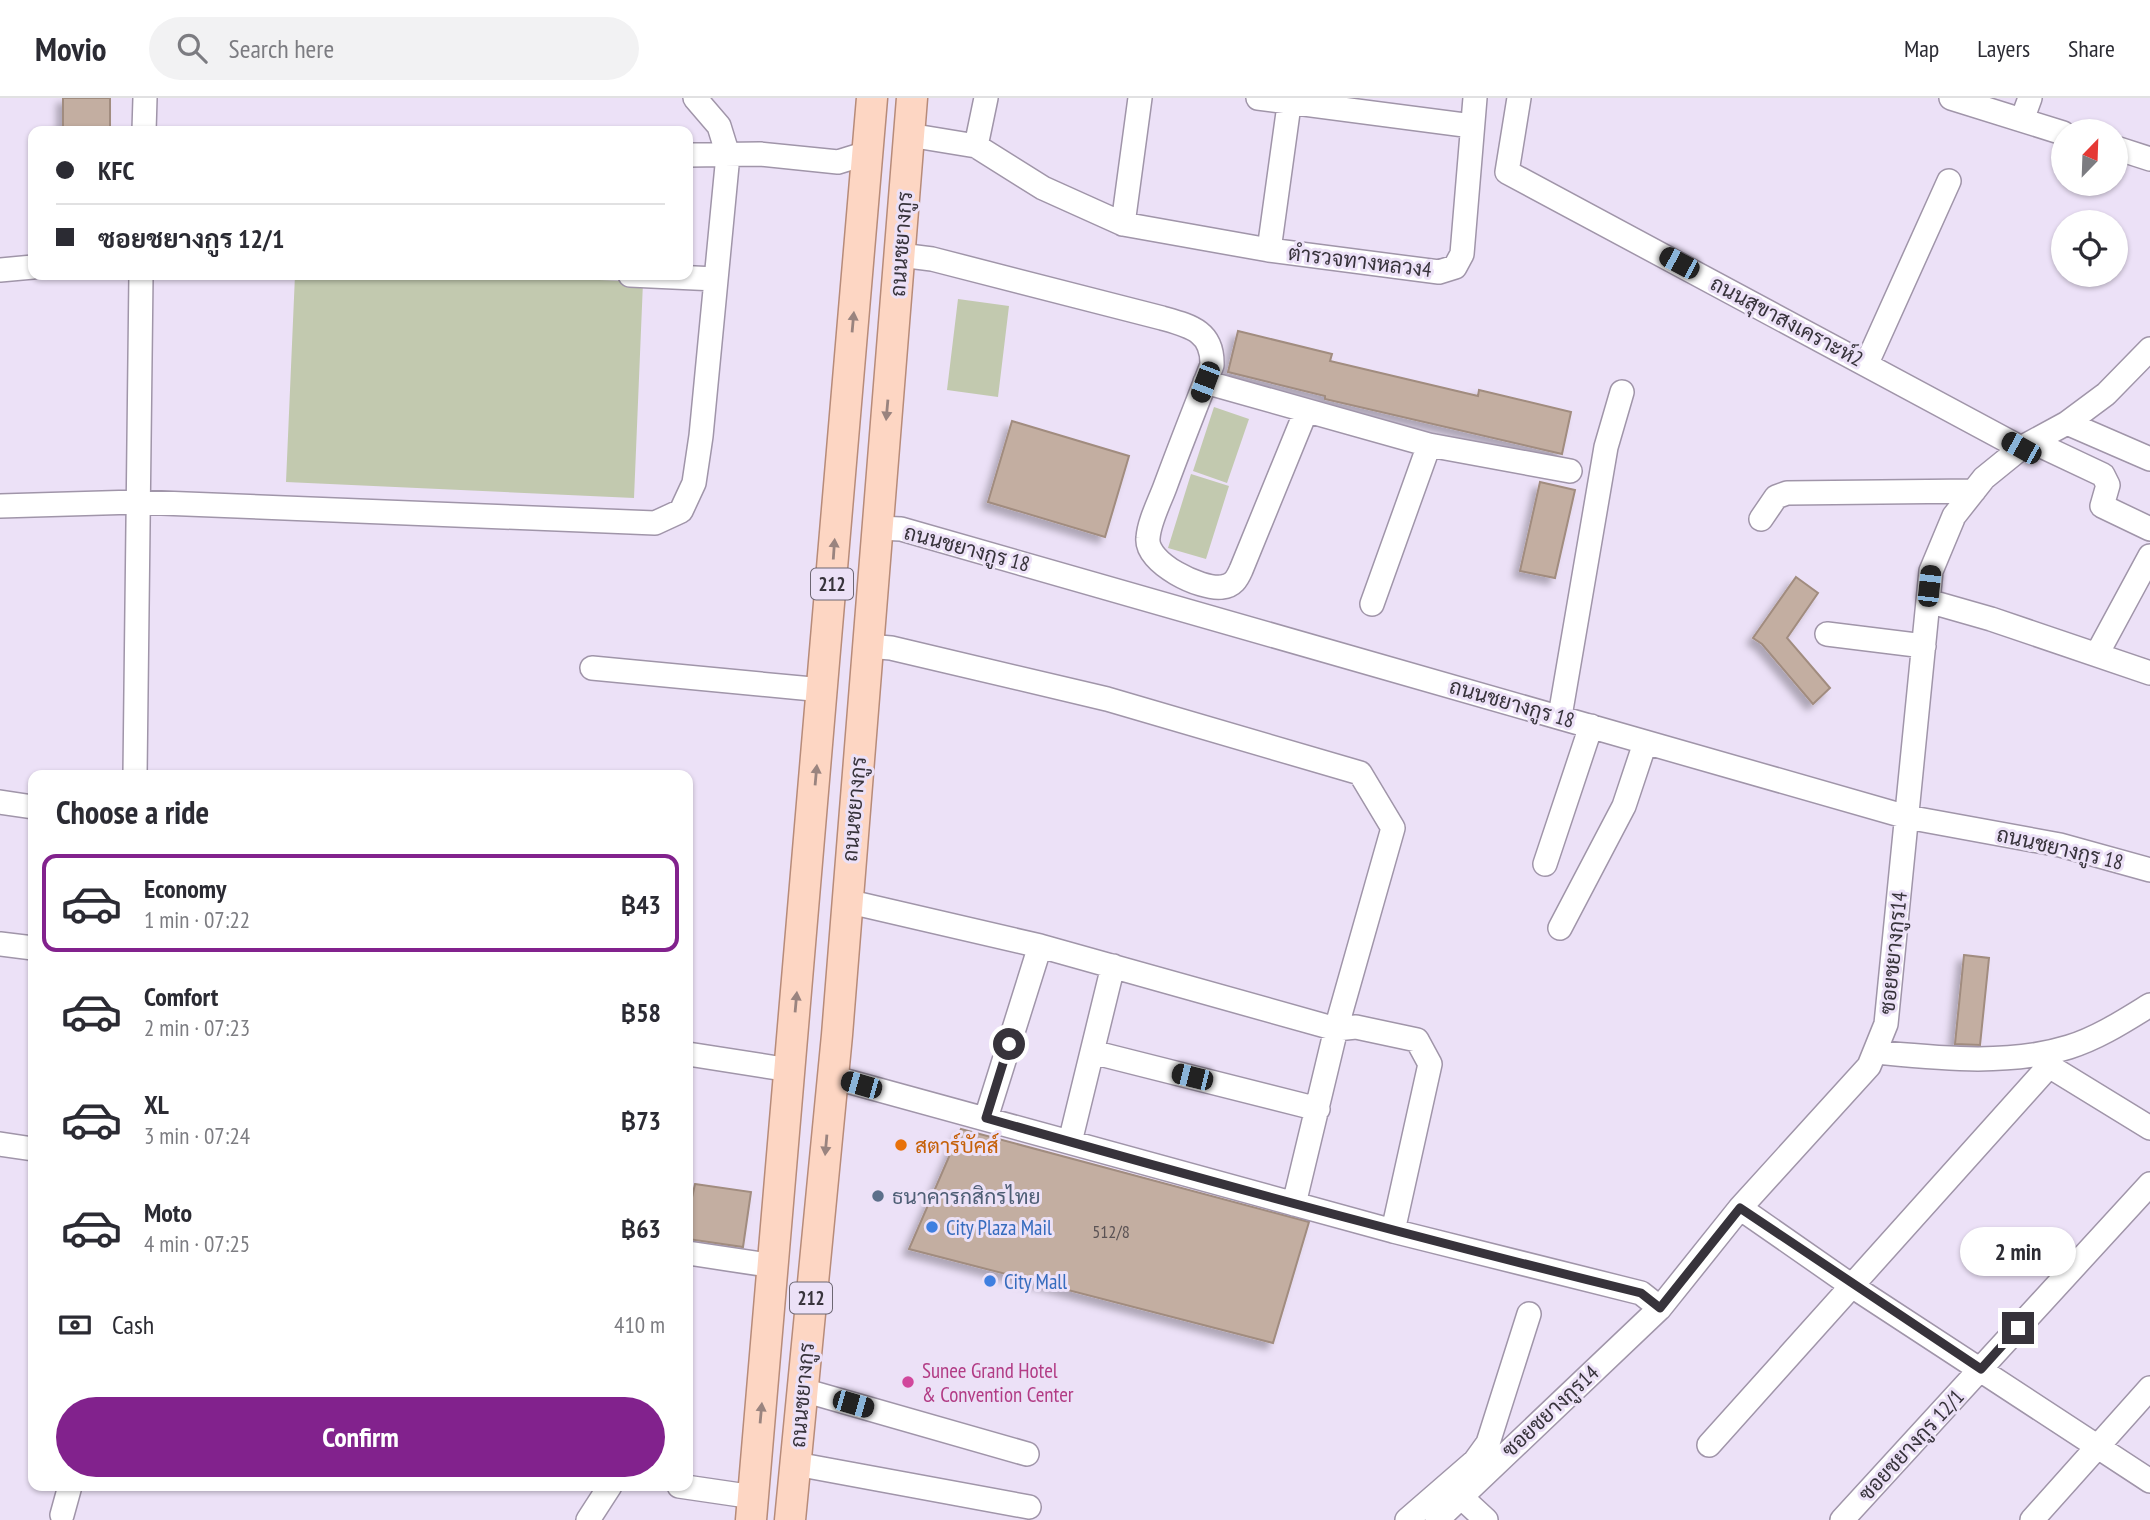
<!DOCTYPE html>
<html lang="en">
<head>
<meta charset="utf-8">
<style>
  body { margin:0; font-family:"PT Sans Narrow",Sarabun,sans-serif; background:#f2f2f3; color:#2b2b33; height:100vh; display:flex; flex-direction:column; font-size:26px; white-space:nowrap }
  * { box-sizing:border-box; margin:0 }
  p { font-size:23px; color:#7c7c81 }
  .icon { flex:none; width:38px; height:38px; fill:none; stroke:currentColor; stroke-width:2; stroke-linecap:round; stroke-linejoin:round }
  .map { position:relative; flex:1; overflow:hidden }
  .drawer { position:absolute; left:28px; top:672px; width:665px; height:721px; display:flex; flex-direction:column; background:#fff; border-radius:14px; box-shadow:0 2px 5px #0004 }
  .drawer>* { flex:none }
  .top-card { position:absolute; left:28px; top:28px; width:665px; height:154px; border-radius:14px; box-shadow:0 2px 5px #0004; display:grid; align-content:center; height:154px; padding:0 28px; background:#fff }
  .needle { width:46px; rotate:23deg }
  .tools { position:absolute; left:2051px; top:21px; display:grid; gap:14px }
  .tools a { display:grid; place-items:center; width:77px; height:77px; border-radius:50%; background:#fff; box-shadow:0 2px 5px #0004; font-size:35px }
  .end { position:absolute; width:32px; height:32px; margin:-16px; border:9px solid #37333b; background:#fff; box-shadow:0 0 0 4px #fff }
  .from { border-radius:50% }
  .bubble { position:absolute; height:49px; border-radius:24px; background:#fff; box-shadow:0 2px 5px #0004; font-size:23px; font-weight:600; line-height:49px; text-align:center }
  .car { position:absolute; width:21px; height:42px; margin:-21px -10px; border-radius:9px; box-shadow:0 0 5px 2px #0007; background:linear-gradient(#222 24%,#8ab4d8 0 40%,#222 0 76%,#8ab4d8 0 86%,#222 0) }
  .top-card b { display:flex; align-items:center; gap:24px; height:66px; font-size:26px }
  .top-card b+b { border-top:2px solid #e1e1e2 }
  .top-card i { width:18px; height:18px; background:#2b2b33 }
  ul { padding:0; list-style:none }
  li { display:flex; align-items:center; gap:21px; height:98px; margin:0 14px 10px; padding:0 14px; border:4px solid transparent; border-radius:14px }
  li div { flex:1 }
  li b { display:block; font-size:26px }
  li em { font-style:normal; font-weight:600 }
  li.on { border-color:#82228d }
  li>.icon { width:63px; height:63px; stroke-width:1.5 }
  h2 { padding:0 28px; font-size:32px; line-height:84px }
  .pay { display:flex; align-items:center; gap:18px; height:77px; padding:0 28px; font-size:26px }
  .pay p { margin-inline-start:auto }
  .action { display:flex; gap:14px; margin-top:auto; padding:14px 28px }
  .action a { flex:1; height:80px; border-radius:42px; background:#82228d; color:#fff; font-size:28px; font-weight:600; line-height:80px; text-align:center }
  header { display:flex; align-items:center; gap:42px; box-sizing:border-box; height:98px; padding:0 35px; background:#fff; border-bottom:2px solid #e1e1e2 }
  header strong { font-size:33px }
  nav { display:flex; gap:38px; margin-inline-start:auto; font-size:24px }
  .search { width:490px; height:63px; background:#f2f2f3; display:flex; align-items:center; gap:18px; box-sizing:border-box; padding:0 24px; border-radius:38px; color:#7c7c81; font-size:26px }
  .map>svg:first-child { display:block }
</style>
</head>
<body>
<header>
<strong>Movio</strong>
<div class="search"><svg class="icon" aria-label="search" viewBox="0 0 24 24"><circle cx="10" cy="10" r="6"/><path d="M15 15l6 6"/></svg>Search here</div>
<nav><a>Map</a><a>Layers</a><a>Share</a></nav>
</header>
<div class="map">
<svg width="2150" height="1422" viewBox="0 0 2150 1422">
  <defs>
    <filter id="shadow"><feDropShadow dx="-6" dy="6" stdDeviation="3.5" flood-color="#0004"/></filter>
  </defs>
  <rect width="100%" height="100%" fill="#ece1f7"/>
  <!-- green -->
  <path fill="#c2c9af" d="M295,177H494L643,184L634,400L286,384Z
    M958,201L1009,208L998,299L947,292Z
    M1214,309L1249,321L1227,385L1193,373Z
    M1191,376L1229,388L1206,461L1168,450Z"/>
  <!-- building -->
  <path fill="#c3aea1" stroke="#a18c7f" stroke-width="2" filter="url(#shadow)" d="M63,0H110V33H63Z
    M1238,233L1332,256L1330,263L1478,298L1479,292L1571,314L1562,356L1325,301V298L1228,274Z
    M1012,323L1129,358L1105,439L988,404Z
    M1540,384L1575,392L1555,480L1520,473Z
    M1796,479L1818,495L1787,540L1830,590L1813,606L1762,546L1753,540Z
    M1964,857L1989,860L1980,947L1955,946Z
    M961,1031L1309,1124L1273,1245L909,1151Z
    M695,1086L751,1094L743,1149L688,1141V1118Z"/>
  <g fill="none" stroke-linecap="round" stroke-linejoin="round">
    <!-- minor casing -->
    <g stroke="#a095a9" stroke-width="26">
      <path id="minor" d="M1258,0L1472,28
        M1519,0L1507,74L2021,350
        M1951,0L2063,35
        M2022,22L2030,0
        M144,33L145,0
        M909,37L976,48L1043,90L1123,126L1269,152L1439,174L1455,169L1462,156L1475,0
        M976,48L986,0
        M2116,50L2150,61
        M688,57L760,56L838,64L867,55
        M1123,126L1140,0
        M1269,152L1290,0
        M900,157L932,161L1162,220C1190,228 1213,233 1212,267C1196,308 1180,348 1165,389C1159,405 1149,424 1148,440C1145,465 1201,492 1222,489C1233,488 1237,481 1241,472L1306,313
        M0,172L33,169
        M630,177L716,181
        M1867,265L1949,83
        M1205,284L1429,347L1570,373
        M2067,325L2150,361
        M2033,344L2103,377L2108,387L2102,408L2150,431
        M0,408L136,404L655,425L681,413L694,385L701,338L728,57L719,28L695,0
        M1761,421L1776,399L1787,395L1974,393
        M877,430L901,431L1907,719L2060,747L2150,772
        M1928,503L1991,521L2150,575
        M1372,506L1429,347
        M1827,536L1924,548
        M867,548L891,550L1107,601L1360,675L1393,730L1336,931L1294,1106
        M2097,556L2150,458
        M592,570L823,592
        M1560,618L1606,349L1622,294
        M135,677L141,177
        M0,704L33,709
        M1545,766L1591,628
        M846,803L1040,848L1336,931L1356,929L1417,942L1430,966L1393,1133
        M1560,830L1624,708L1645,645
        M0,846L33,850
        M1092,954L1318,1011
        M1875,954C1938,960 2008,968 2069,949C2098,940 2124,923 2150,907
        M688,956L790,972
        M832,979L1393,1133L1641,1195L1660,1210
        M986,1020L1040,848
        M1070,1044L1113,868
        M0,1046L33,1051
        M1740,1110L1852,1188L2150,1383
        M688,1155L774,1168
        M803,1292L1027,1356
        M1709,1347L2049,968L2150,1030
        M796,1366L1029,1409
        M679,1388L754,1399
        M1460,1398L1486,1422
        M62,1417L70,1388
        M588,1422L610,1388
        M1407,1422L1475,1363L1488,1345L1529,1216
        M1437,1422L1660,1210L1740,1110L1869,968L1886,926L1931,473L1954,418L1984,380L2021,350L2067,325L2106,296L2150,251
        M1842,1422L2150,1086
        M2032,1422L2150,1290"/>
    </g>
    <!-- major casing -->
    <g stroke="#b78b79" stroke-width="33">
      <path id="major" d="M751,1422L872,0
        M790,1422L837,937L912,0"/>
    </g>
    <!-- minor -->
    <use href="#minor" stroke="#fff" stroke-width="23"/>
    <!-- major -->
    <use href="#major" stroke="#fdd6c3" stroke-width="30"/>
  </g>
  <!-- one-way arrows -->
  <defs><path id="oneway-solid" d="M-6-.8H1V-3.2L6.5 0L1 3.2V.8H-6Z" transform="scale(1.75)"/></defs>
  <g fill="#9a847f">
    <use href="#oneway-solid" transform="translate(853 224) rotate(-85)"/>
    <use href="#oneway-solid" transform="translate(887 312) rotate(95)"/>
    <use href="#oneway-solid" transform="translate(834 451) rotate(-86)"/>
    <use href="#oneway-solid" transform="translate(816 677) rotate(-85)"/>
    <use href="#oneway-solid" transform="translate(796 904) rotate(-85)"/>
    <use href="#oneway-solid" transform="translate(826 1047) rotate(95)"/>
    <use href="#oneway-solid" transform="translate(761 1315) rotate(-85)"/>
  </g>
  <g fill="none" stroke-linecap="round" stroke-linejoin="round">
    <!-- route -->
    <path stroke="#37333b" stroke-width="9" d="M1009,946L986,1020C1203,1082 1421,1141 1641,1195L1660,1210L1740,1110L1981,1271L2018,1230"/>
  </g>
  <!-- markers -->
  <circle fill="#e8710a" stroke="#ece1f7" stroke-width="2.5" cx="901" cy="1047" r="7"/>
  <circle fill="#5c6f8a" stroke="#ece1f7" stroke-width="2.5" cx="878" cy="1098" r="7"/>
  <g fill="#3f7fe0" stroke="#ece1f7" stroke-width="2.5">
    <circle cx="932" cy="1129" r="7"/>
    <circle cx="990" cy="1183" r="7"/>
  </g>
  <circle fill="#d1479c" stroke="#ece1f7" stroke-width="2.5" cx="908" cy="1284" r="7"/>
  <g text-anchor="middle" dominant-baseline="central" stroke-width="6" stroke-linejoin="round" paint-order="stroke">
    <!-- number labels -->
    <g font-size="18" fill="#5a5254">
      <text x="1111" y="1133">512/8</text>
    </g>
    <!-- shield labels -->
    <g fill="#ece1f7" stroke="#6d6773" stroke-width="2">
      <rect x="811" y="470.5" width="42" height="31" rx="5"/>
      <rect x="790" y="1184.5" width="42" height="31" rx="5"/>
    </g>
    <g font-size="19" font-weight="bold" fill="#37333b">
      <text x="832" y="486">212</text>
      <text x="811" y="1200">212</text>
    </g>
    <!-- street labels -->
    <g font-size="21" fill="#37333b" stroke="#ece1f7">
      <text transform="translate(901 146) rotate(-86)">ถนนชยางกูร</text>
      <text transform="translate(1360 163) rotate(7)">ตำรวจทางหลวง4</text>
      <text transform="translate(1787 223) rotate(28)">ถนนสุขาสงเคราะห์2</text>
      <text transform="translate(967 450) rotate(15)">ถนนชยางกูร 18</text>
      <text transform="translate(1512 605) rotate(16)">ถนนชยางกูร 18</text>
      <text transform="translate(854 711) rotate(-85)">ถนนชยางกูร</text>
      <text transform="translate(2060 750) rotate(13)">ถนนชยางกูร 18</text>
      <text transform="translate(1893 855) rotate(-84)">ซอยชยางกูร14</text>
      <text transform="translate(802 1297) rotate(-85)">ถนนชยางกูร</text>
      <text transform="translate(1550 1313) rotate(-43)">ซอยชยางกูร14</text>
      <text transform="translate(1911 1347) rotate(-47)">ซอยชยางกูร 12/1</text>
    </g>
    <!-- food labels -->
    <g font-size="21" fill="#c56008" stroke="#ece1f7" text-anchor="start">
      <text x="915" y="1047">สตาร์บัคส์</text>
    </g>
    <!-- service labels -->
    <g font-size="21" fill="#4e5e75" stroke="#ece1f7" text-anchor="start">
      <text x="892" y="1098">ธนาคารกสิกรไทย</text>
    </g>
    <!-- shop labels -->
    <g font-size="21" fill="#366cbe" stroke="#ece1f7" text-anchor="start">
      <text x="946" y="1129">City Plaza Mail</text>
      <text x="1004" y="1183">City Mall</text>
    </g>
    <!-- hotel labels -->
    <g font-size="21" fill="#b23c85" stroke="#ece1f7" text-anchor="start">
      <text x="922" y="1272">Sunee Grand Hotel<tspan x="922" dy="24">&amp; Convention Center</tspan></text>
    </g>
  </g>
</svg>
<div class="tools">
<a><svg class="needle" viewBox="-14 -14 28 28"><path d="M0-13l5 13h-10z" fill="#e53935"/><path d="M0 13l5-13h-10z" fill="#7c7c81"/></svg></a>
<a><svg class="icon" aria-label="locate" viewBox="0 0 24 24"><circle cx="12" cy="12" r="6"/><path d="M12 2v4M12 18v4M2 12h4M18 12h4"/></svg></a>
</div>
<i class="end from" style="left:1009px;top:946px"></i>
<i class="end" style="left:2018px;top:1230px"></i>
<div class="bubble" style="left:1960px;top:1129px;width:116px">2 min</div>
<i class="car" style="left:1679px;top:165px;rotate:298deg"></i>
<i class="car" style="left:1205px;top:284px;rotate:201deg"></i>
<i class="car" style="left:2021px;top:350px;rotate:299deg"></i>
<i class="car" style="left:1929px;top:488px;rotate:6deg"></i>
<i class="car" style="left:1192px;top:979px;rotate:284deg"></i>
<i class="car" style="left:861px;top:987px;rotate:286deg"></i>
<i class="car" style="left:853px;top:1306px;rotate:106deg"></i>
<div class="top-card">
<b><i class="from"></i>KFC</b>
<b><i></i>ซอยชยางกูร 12/1</b>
</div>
<section class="drawer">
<h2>Choose a ride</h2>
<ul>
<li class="on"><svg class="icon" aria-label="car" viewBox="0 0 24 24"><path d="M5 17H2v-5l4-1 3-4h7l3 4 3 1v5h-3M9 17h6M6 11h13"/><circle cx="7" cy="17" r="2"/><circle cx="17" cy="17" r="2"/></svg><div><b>Economy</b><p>1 min · 07:22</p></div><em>฿43</em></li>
<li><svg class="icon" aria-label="car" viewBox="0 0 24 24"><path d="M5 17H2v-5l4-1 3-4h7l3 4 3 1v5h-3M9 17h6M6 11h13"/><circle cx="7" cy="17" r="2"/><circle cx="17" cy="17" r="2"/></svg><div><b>Comfort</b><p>2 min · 07:23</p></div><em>฿58</em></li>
<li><svg class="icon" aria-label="car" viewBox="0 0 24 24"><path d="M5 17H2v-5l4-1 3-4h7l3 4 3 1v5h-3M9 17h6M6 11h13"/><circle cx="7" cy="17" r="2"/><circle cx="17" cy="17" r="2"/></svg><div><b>XL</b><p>3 min · 07:24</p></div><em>฿73</em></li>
<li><svg class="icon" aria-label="car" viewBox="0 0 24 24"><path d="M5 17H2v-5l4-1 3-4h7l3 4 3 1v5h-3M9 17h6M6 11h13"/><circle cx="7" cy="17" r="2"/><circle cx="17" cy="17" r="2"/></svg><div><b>Moto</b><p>4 min · 07:25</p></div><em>฿63</em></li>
</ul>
<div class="pay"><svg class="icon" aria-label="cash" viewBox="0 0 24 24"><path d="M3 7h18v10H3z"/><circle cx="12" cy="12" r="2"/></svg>Cash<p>410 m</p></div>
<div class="action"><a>Confirm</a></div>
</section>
</div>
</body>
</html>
